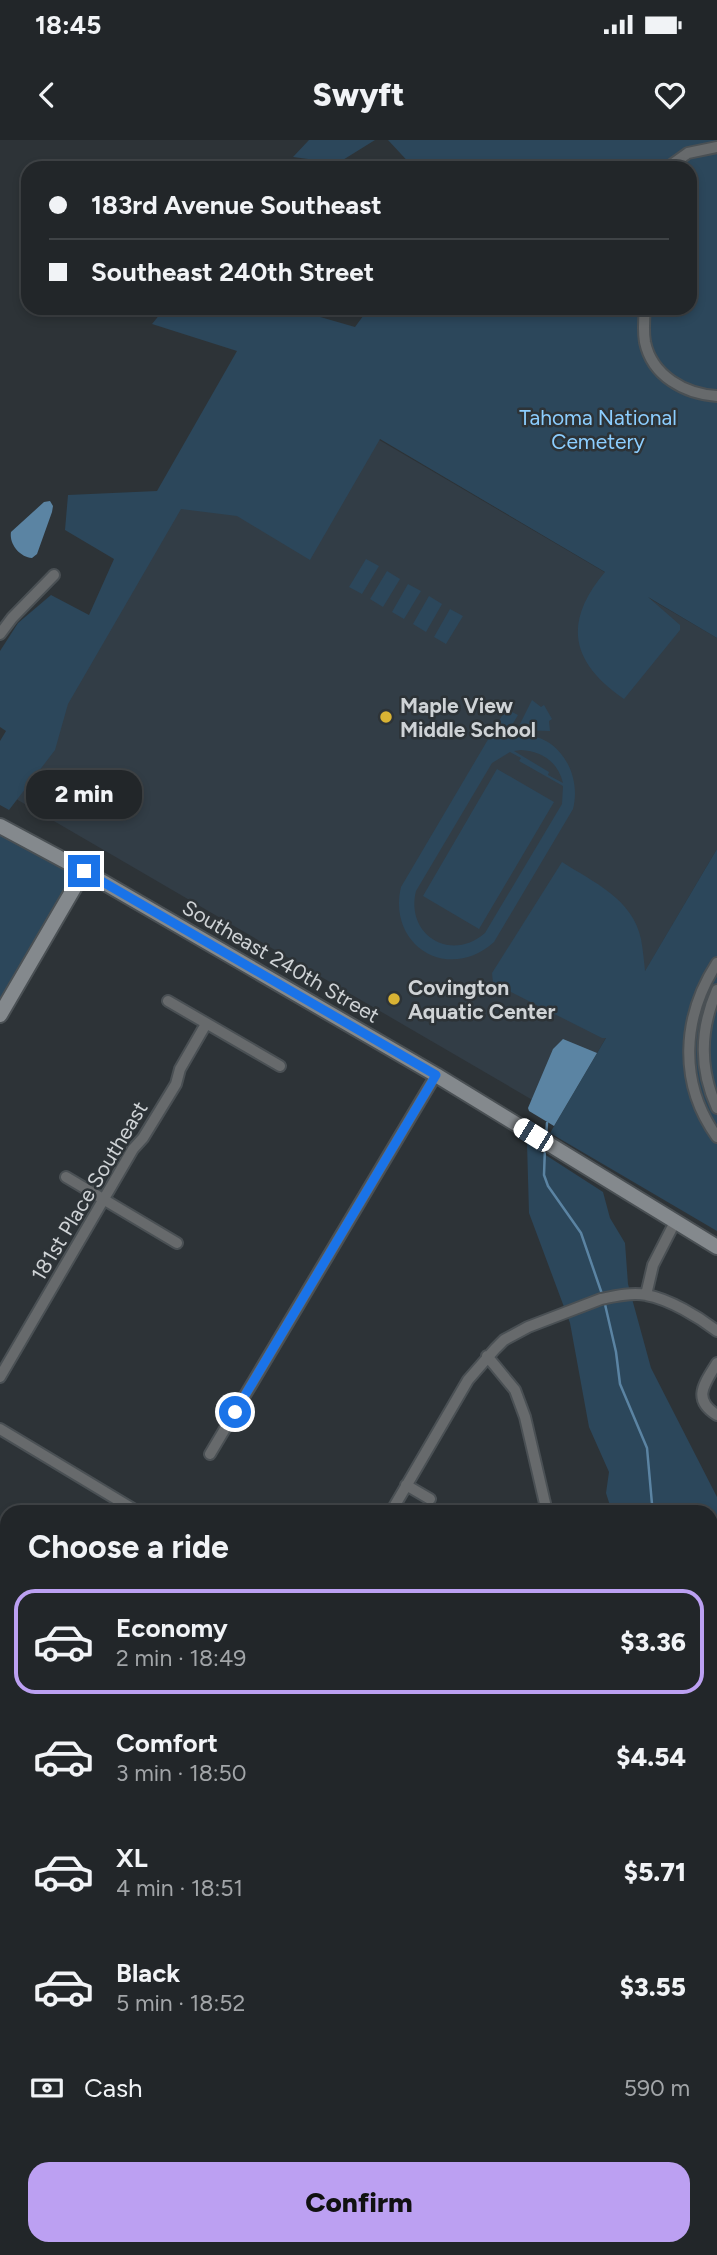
<!DOCTYPE html>
<html lang="en">
<head>
<meta charset="utf-8">
<style>
  body { margin:0; font-family:Figtree,sans-serif; background:#2e3235; color:#f1f3f6; height:100vh; display:flex; flex-direction:column; font-size:26px; white-space:nowrap }
  * { box-sizing:border-box; margin:0 }
  p { font-size:23px; color:#a2a5a8 }
  .icon { flex:none; width:38px; height:38px; fill:none; stroke:currentColor; stroke-width:2; stroke-linecap:round; stroke-linejoin:round }
  .map { position:relative; flex:1; overflow:hidden }
  .side { position:absolute; left:0px; top:1365px; width:718px; height:751px; display:flex; flex-direction:column; background:#222629; border-radius:21px 21px 0 0; box-shadow:0 4px 10px #0003,0 0 0 2px #3f4346 }
  .side>* { flex:none }
  .banner { position:absolute; left:21px; top:21px; width:676px; height:154px; border-radius:21px; box-shadow:0 4px 10px #0003,0 0 0 2px #3f4346; display:grid; align-content:center; height:154px; padding:0 28px; background:#222629 }
  .end { position:absolute; width:32px; height:32px; margin:-16px; border:9px solid #1a73e8; background:#fff; box-shadow:0 0 0 4px #fff }
  .from { border-radius:50% }
  .bubble { position:absolute; height:49px; border-radius:21px; background:#222629; box-shadow:0 4px 10px #0003,0 0 0 2px #3f4346; font-size:23px; font-weight:800; line-height:49px; text-align:center }
  .car { position:absolute; width:21px; height:42px; margin:-21px -10px; border-radius:9px; box-shadow:0 0 5px 2px #0007; background:linear-gradient(#fff 24%,#345 0 40%,#fff 0 76%,#345 0 86%,#fff 0) }
  .banner b { display:flex; align-items:center; gap:24px; height:66px; font-size:26px }
  .banner b+b { border-top:2px solid #3f4346 }
  .banner i { width:18px; height:18px; background:#f1f3f6 }
  ul { padding:0; list-style:none }
  li { display:flex; align-items:center; gap:21px; height:105px; margin:0 14px 10px; padding:0 14px; border:4px solid transparent; border-radius:21px }
  li div { flex:1 }
  li b { display:block; font-size:26px }
  li em { font-style:normal; font-weight:800 }
  li.active { border-color:#bca0f2 }
  li>.icon { width:63px; height:63px; stroke-width:1.5 }
  h2 { padding:0 28px; font-size:32px; line-height:84px }
  .pay { display:flex; align-items:center; gap:18px; height:77px; padding:0 28px; font-size:26px }
  .pay p { margin-inline-start:auto }
  .primary-button { display:flex; gap:14px; margin-top:auto; padding:14px 28px }
  .primary-button a { flex:1; height:80px; border-radius:21px; background:#bca0f2; color:#111; font-size:28px; font-weight:800; line-height:80px; text-align:center }
  .status { display:flex; justify-content:space-between; align-items:center; height:49px; padding:0 35px; background:#222629; direction:ltr }
  .status svg { height:19px; fill:currentColor }
  header { display:flex; justify-content:space-between; align-items:center; height:91px; padding:0 28px; background:#222629; font-size:32px; font-weight:800 }
  .map>svg:first-child { display:block }
</style>
</head>
<body>
<div class="status"><b>18:45</b><svg viewBox="0 0 49 12"><path d="M0 12V9h3v3zM5 12V6h3v6zM10 12V3h3v9zM15 12V0h3v12zM26 1h20v11H26zM47 4h2v5h-2z"/></svg></div>
<header><svg class="icon" aria-label="back" viewBox="0 0 24 24"><path d="M15 5l-7 7 7 7"/></svg>Swyft<svg class="icon" aria-label="heart" viewBox="0 0 24 24"><path d="M12 20l-8-8c-3-5 5-10 8-4 3-6 11-1 8 4z"/></svg></header>
<div class="map">
<svg width="717" height="2115" viewBox="0 0 717 2115">
  <rect width="100%" height="100%" fill="#2d3337"/>
  <!-- built -->
  <path fill="#323d46" d="M253,226L717,498V709L560,976L11,656Z"/>
  <!-- green -->
  <path fill="#2c475b" fill-rule="evenodd" d="M309,0H375L338,23L293,17Z
    M388,0H717V498L648,457L680,485V490L624,559C570,522 563,482 605,432L380,299L310,420L237,376L181,369L68,564L55,610L9,670L0,665V601L6,591L0,587V511L18,483L51,455L89,475L114,419L65,390L68,355L157,351L237,211L152,184L165,168H289L355,187L369,168H690V28H414Z
    M366,419L379,426L362,454L349,447Z
    M387,431L400,439L383,467L370,459Z
    M408,444L421,451L404,479L392,472Z
    M429,456L442,464L426,492L413,484Z
    M450,469L463,476L446,504L434,497Z
    M532,560L541,567L544,565L552,579L549,581L550,591L522,590L516,592L515,589L519,586Z
    M506,569L518,575L503,600C547,580 584,626 573,669L494,802C449,843 387,806 401,747ZM521,610C542,611 558,622 563,643L548,635L549,632L514,611ZM510,612L521,618L519,621L563,646L562,664L485,793C451,823 405,795 416,751L492,623Z
    M497,629L554,662L479,789L423,756Z
    M0,693L72,734L0,864Z
    M717,709V1091L550,993L606,898H602L493,843L492,833L562,722C593,742 633,759 641,799C643,810 644,821 645,831Z
    M527,1003L603,1052L610,1078L625,1103L628,1144L651,1228L717,1357V1594L710,1593V1372H612L606,1353L609,1332L589,1287L570,1183L529,1073Z"/>
  <!-- water -->
  <path fill="#5b84a3" d="M50,361L53,366L52,372L37,414L32,418C20,417 9,404 11,392L44,362Z
    M563,899L597,913L554,986L529,971L528,968L553,909Z"/>
  <g fill="none" stroke-linecap="round" stroke-linejoin="round">
    <!-- stream -->
    <path stroke="#5b84a3" stroke-width="2.5" d="M546,997L547,983
      M545,1007L544,1035L548,1046L581,1093L602,1154
      M604,1160L616,1212L620,1244L647,1308L652,1364L657,1372
      M710,1438L717,1445
      M710,1520L717,1506
      M710,1553L717,1550
      M0,1880L7,1876"/>
    <!-- street casing -->
    <g stroke="#4a5054" stroke-width="14">
      <path id="street" d="M667,28L688,13L717,7
        M645,168C644,179 643,191 645,202C652,236 685,254 717,256
        M0,494L12,478L54,435
        M717,823C682,877 678,943 717,997
        M717,850C700,889 699,929 717,968
        M168,861L280,926
        M66,1037L177,1103
        M646,1155L653,1125L675,1082
        M487,1216L515,1250L525,1277L547,1372
        M717,1223C705,1243 691,1259 717,1275
        M0,1237L133,1009L143,998L176,944L180,929L206,884
        M0,1289L138,1372
        M210,1314L436,935
        M406,1345L430,1359
        M391,1372L468,1240L495,1209L504,1200L528,1187L601,1159C615,1156 633,1152 646,1155C669,1159 699,1177 717,1191
        M0,1611L7,1599
        M0,1712L7,1717
        M710,1783L717,1772
        M0,2064L7,2052
        M228,2109L229,2115
        M521,2115L524,2109"/>
    </g>
    <!-- secondary casing -->
    <g stroke="#4a5054" stroke-width="18">
      <path id="secondary" d="M0,686L84,731L436,935L717,1107
        M0,875L84,731
        M710,2100H717
        M426,2115L476,2109"/>
    </g>
    <!-- street -->
    <use href="#street" stroke="#676a6c" stroke-width="10"/>
    <!-- secondary -->
    <use href="#secondary" stroke="#84898d" stroke-width="14"/>
  </g>
  <g fill="none" stroke-linecap="round" stroke-linejoin="round">
    <!-- route -->
    <path stroke="#1a73e8" stroke-width="9" d="M84,731L436,935L235,1272"/>
  </g>
  <!-- markers -->
  <g fill="#d9b334" stroke="#2d3337" stroke-width="2.5">
    <circle cx="386" cy="577" r="7"/>
    <circle cx="394" cy="859" r="7"/>
  </g>
  <g text-anchor="middle" dominant-baseline="central" stroke-width="5" stroke-linejoin="round" paint-order="stroke">
    <!-- park labels -->
    <g font-size="21" fill="#8cceff" stroke="#2d3337">
      <text x="598" y="277">Tahoma National<tspan x="598" dy="24">Cemetery</tspan></text>
    </g>
    <!-- poi labels -->
    <g font-size="21" font-weight="bold" fill="#cfd3d6" stroke="#2d3337" text-anchor="start">
      <text x="400" y="565">Maple View<tspan x="400" dy="24">Middle School</tspan></text>
      <text x="408" y="847">Covington<tspan x="408" dy="24">Aquatic Center</tspan></text>
    </g>
    <!-- street labels -->
    <g font-size="21" fill="#cfd3d6" stroke="#2d3337">
      <text transform="translate(281 821) rotate(30)">Southeast 240th Street</text>
      <text transform="translate(89 1051) rotate(-59)">181st Place Southeast</text>
    </g>
  </g>
</svg>
<i class="end from" style="left:235px;top:1272px"></i>
<i class="end" style="left:84px;top:731px"></i>
<div class="bubble" style="left:26px;top:630px;width:116px">2 min</div>
<i class="car" style="left:533px;top:995px;rotate:302deg"></i>
<div class="banner">
<b><i class="from"></i>183rd Avenue Southeast</b>
<b><i></i>Southeast 240th Street</b>
</div>
<section class="side">
<h2>Choose a ride</h2>
<ul>
<li class="active"><svg class="icon" aria-label="car" viewBox="0 0 24 24"><path d="M5 17H2v-5l4-1 3-4h7l3 4 3 1v5h-3M9 17h6M6 11h13"/><circle cx="7" cy="17" r="2"/><circle cx="17" cy="17" r="2"/></svg><div><b>Economy</b><p>2 min · 18:49</p></div><em>$3.36</em></li>
<li><svg class="icon" aria-label="car" viewBox="0 0 24 24"><path d="M5 17H2v-5l4-1 3-4h7l3 4 3 1v5h-3M9 17h6M6 11h13"/><circle cx="7" cy="17" r="2"/><circle cx="17" cy="17" r="2"/></svg><div><b>Comfort</b><p>3 min · 18:50</p></div><em>$4.54</em></li>
<li><svg class="icon" aria-label="car" viewBox="0 0 24 24"><path d="M5 17H2v-5l4-1 3-4h7l3 4 3 1v5h-3M9 17h6M6 11h13"/><circle cx="7" cy="17" r="2"/><circle cx="17" cy="17" r="2"/></svg><div><b>XL</b><p>4 min · 18:51</p></div><em>$5.71</em></li>
<li><svg class="icon" aria-label="car" viewBox="0 0 24 24"><path d="M5 17H2v-5l4-1 3-4h7l3 4 3 1v5h-3M9 17h6M6 11h13"/><circle cx="7" cy="17" r="2"/><circle cx="17" cy="17" r="2"/></svg><div><b>Black</b><p>5 min · 18:52</p></div><em>$3.55</em></li>
</ul>
<div class="pay"><svg class="icon" aria-label="cash" viewBox="0 0 24 24"><path d="M3 7h18v10H3z"/><circle cx="12" cy="12" r="2"/></svg>Cash<p>590 m</p></div>
<div class="primary-button"><a>Confirm</a></div>
</section>
</div>
</body>
</html>
